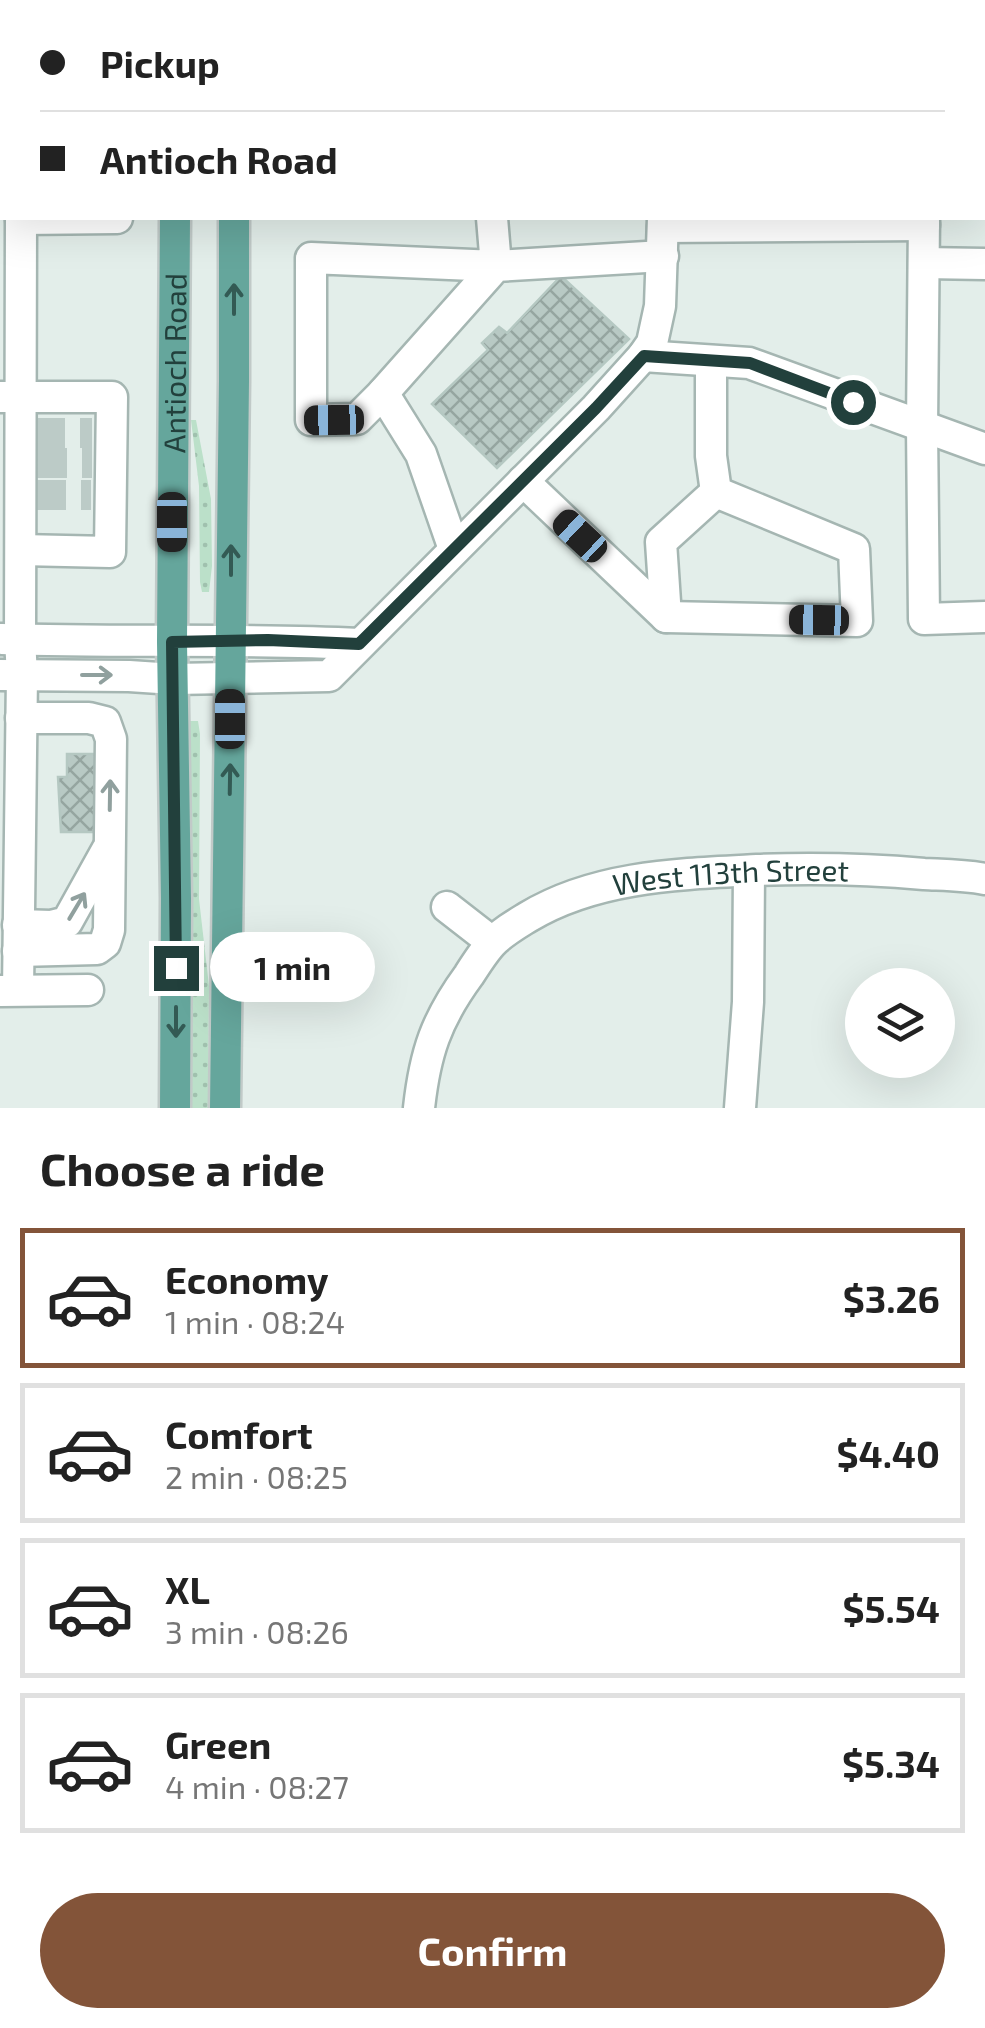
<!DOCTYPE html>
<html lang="en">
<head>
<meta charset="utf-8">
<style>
  body { margin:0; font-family:"Exo 2",sans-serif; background:#f2f2f2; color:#222; height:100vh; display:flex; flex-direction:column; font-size:38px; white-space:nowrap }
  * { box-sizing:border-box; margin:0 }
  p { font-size:32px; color:#767676 }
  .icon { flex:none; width:55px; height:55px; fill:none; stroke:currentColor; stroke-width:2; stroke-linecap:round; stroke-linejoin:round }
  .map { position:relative; height:1108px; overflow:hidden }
  .side { display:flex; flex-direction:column; background:#fff; flex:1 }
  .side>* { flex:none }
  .banner { position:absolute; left:0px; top:0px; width:985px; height:220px; box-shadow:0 10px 40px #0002; display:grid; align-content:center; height:220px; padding:0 40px; background:#fff }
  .fabs { position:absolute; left:845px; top:968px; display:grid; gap:20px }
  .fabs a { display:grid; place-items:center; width:110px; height:110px; border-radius:50%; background:#fff; box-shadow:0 10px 40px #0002; font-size:50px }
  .end { position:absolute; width:45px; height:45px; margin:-22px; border:12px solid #22403c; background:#fff; box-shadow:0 0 0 5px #fff }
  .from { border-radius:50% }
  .bubble { position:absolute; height:70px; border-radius:35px; background:#fff; box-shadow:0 10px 40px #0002; font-size:32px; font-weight:700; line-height:70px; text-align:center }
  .car { position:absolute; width:30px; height:60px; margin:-30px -15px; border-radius:12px; box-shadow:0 0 8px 2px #0007; background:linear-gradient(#222 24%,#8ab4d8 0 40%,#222 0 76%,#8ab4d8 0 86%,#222 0) }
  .banner b { display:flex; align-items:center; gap:35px; height:95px; font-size:38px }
  .banner b+b { border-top:2px solid #e0e0e0 }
  .banner i { width:25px; height:25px; background:#222 }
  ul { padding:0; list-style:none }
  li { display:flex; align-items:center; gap:30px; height:140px; margin:0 20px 15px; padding:0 20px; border:5px solid #e0e0e0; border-radius:0px }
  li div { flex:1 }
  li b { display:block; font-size:38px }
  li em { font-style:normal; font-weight:700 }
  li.active { border-color:#835439 }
  li>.icon { width:90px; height:90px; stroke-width:1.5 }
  h2 { padding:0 40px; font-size:45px; line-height:120px }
  .cta { display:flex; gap:20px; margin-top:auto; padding:20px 40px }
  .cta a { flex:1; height:115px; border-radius:60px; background:#835439; color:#fff; font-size:40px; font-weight:700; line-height:115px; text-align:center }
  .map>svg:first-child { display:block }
</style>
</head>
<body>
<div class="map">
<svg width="985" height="1108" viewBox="0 0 985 1108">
  <defs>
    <pattern id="green-dots" width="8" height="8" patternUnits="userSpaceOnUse" patternTransform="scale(2.5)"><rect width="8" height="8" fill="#bbe0c9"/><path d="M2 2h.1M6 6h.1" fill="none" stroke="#a0c1ae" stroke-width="1.8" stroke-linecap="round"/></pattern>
    <pattern id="building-cross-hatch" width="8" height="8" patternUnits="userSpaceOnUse" patternTransform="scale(2.5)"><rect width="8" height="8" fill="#b8c9c4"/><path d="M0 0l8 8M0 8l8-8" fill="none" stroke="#95a5a0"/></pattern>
  </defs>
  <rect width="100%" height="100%" fill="#e3eeea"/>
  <!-- green -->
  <path fill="url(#green-dots)" d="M191,420H196L211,499L212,566L209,592H202L200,582L199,486Z
    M190,721H198L200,734L199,899L209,986L208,1108H187L188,732Z"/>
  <!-- building -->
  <path fill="url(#building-cross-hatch)" stroke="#b5c8c2" stroke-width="2.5" d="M561,276L629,339L497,468L432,404L488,350L482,343L499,327L507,333Z
    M67,754H95V778H99L98,832H61L58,777H67Z"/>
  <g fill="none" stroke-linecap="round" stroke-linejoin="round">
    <!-- minor-tunnel -->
    <path stroke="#bccbc7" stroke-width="30" stroke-dasharray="30 15" stroke-linecap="butt" d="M35,433H92
      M37,463H92
      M36,495H91"/>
    <!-- minor casing -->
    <g stroke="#a5b6b2" stroke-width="35">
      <g id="minor">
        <path d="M445,0V2"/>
        <path d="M926,0V2"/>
        <path d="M0,143H2"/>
        <path d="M924,218L922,427L924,619L985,617"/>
        <path d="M21,219L117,218"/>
        <path d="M663,227L924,225"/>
        <path d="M924,263L985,264"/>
        <path d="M643,356L749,363L985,449"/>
        <path d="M383,393L496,266L663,256"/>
        <path d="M0,397H112L110,552L21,550"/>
        <path d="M523,481L666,617L857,621L854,549L716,492L711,456V361"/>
        <path d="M454,549L421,454L383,393L357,419L311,420V258L496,266L492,218"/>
        <path d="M666,617L661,542L716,492"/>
        <path d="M2,639C121,643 240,638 359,644"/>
        <path d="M0,675L129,676L174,679L329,676L596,408L643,356L652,343L660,306L663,218"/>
        <path d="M447,907L492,942"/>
        <path d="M18,925L51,926L67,922L107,850"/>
        <path d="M18,951L97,949L105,943L109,930L111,739L105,722L89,718H21"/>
        <path d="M18,990L22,675L20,640L21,218"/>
        <path d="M1,991L88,990"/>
        <path id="s1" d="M419,1108C425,1053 436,1020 469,975C476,964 483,953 491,944C501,933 515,925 528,917C596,876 679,874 757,870C813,868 868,869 924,874C944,875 965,875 985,879"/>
        <path d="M740,1108L748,1002L749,871"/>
      </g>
    </g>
    <!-- major casing -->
    <g stroke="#c1cac8" stroke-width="35">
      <g id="major">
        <path d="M234,0V2"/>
        <path d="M176,2V0"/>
        <path d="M982,25H985"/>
        <path d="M0,29H2"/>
        <path d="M982,80H985"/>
        <path d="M0,83H2"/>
        <path id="s2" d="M175,1108L176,898L172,642L175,218"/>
        <path d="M225,1108L234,381V218"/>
      </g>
    </g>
    <!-- minor -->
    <use href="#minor" stroke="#fff" stroke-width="30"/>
    <!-- major -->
    <use href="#major" stroke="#65a69c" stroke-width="30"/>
  </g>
  <!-- one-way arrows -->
  <defs><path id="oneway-shaft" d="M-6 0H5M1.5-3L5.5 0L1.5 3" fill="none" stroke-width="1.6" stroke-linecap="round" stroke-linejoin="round" transform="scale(2.5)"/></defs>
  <g stroke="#335a54">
    <use href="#oneway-shaft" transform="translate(234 299) rotate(-90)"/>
    <use href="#oneway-shaft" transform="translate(231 560) rotate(-90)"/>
    <use href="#oneway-shaft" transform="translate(230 779) rotate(-89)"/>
    <use href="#oneway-shaft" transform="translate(176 1022) rotate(90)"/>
  </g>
  <g stroke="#90a09e">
    <use href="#oneway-shaft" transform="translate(97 675)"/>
    <use href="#oneway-shaft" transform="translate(110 795) rotate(-89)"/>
    <use href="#oneway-shaft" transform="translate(77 906) rotate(-59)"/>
  </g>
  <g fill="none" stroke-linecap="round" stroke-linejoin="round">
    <!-- route -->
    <path stroke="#22403c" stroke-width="12" d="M176,968L172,642L268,640L359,644L596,408L644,356L750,363L853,402"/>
  </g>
  <g text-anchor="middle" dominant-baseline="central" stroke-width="8" stroke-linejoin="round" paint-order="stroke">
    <!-- street labels -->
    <g font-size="30" fill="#22403c" stroke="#f4faf8">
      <text stroke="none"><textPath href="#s2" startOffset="745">Antioch Road</textPath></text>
      <text stroke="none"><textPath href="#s1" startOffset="438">West 113th Street</textPath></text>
    </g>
  </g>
</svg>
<div class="fabs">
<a><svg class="icon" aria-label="layers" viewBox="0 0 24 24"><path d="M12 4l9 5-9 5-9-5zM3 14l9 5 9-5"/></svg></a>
</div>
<i class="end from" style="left:853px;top:402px"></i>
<i class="end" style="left:176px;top:968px"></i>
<div class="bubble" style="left:210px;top:932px;width:165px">1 min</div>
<i class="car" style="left:334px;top:420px;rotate:269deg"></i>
<i class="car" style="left:172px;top:522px;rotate:180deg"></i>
<i class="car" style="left:580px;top:536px;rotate:313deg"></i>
<i class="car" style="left:819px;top:620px;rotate:271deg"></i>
<i class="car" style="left:230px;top:719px;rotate:0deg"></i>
<div class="banner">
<b><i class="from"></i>Pickup</b>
<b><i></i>Antioch Road</b>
</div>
</div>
<section class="side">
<h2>Choose a ride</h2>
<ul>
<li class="active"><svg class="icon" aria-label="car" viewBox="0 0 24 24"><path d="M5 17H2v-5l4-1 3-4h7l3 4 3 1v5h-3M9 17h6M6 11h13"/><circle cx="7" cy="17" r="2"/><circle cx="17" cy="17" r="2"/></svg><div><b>Economy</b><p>1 min · 08:24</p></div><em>$3.26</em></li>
<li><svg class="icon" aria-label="car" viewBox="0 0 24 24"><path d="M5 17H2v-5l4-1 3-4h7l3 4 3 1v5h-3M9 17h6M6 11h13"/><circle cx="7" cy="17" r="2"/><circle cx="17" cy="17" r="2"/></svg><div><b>Comfort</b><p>2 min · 08:25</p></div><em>$4.40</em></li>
<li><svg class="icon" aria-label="car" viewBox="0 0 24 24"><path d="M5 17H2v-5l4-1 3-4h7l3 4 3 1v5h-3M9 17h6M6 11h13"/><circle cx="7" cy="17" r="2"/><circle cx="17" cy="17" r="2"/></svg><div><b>XL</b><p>3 min · 08:26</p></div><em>$5.54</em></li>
<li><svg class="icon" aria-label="car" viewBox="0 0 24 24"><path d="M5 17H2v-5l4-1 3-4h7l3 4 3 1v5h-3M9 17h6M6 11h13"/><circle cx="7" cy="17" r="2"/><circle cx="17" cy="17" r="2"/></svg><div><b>Green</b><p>4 min · 08:27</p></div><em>$5.34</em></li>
</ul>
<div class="cta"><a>Confirm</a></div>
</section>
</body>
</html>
